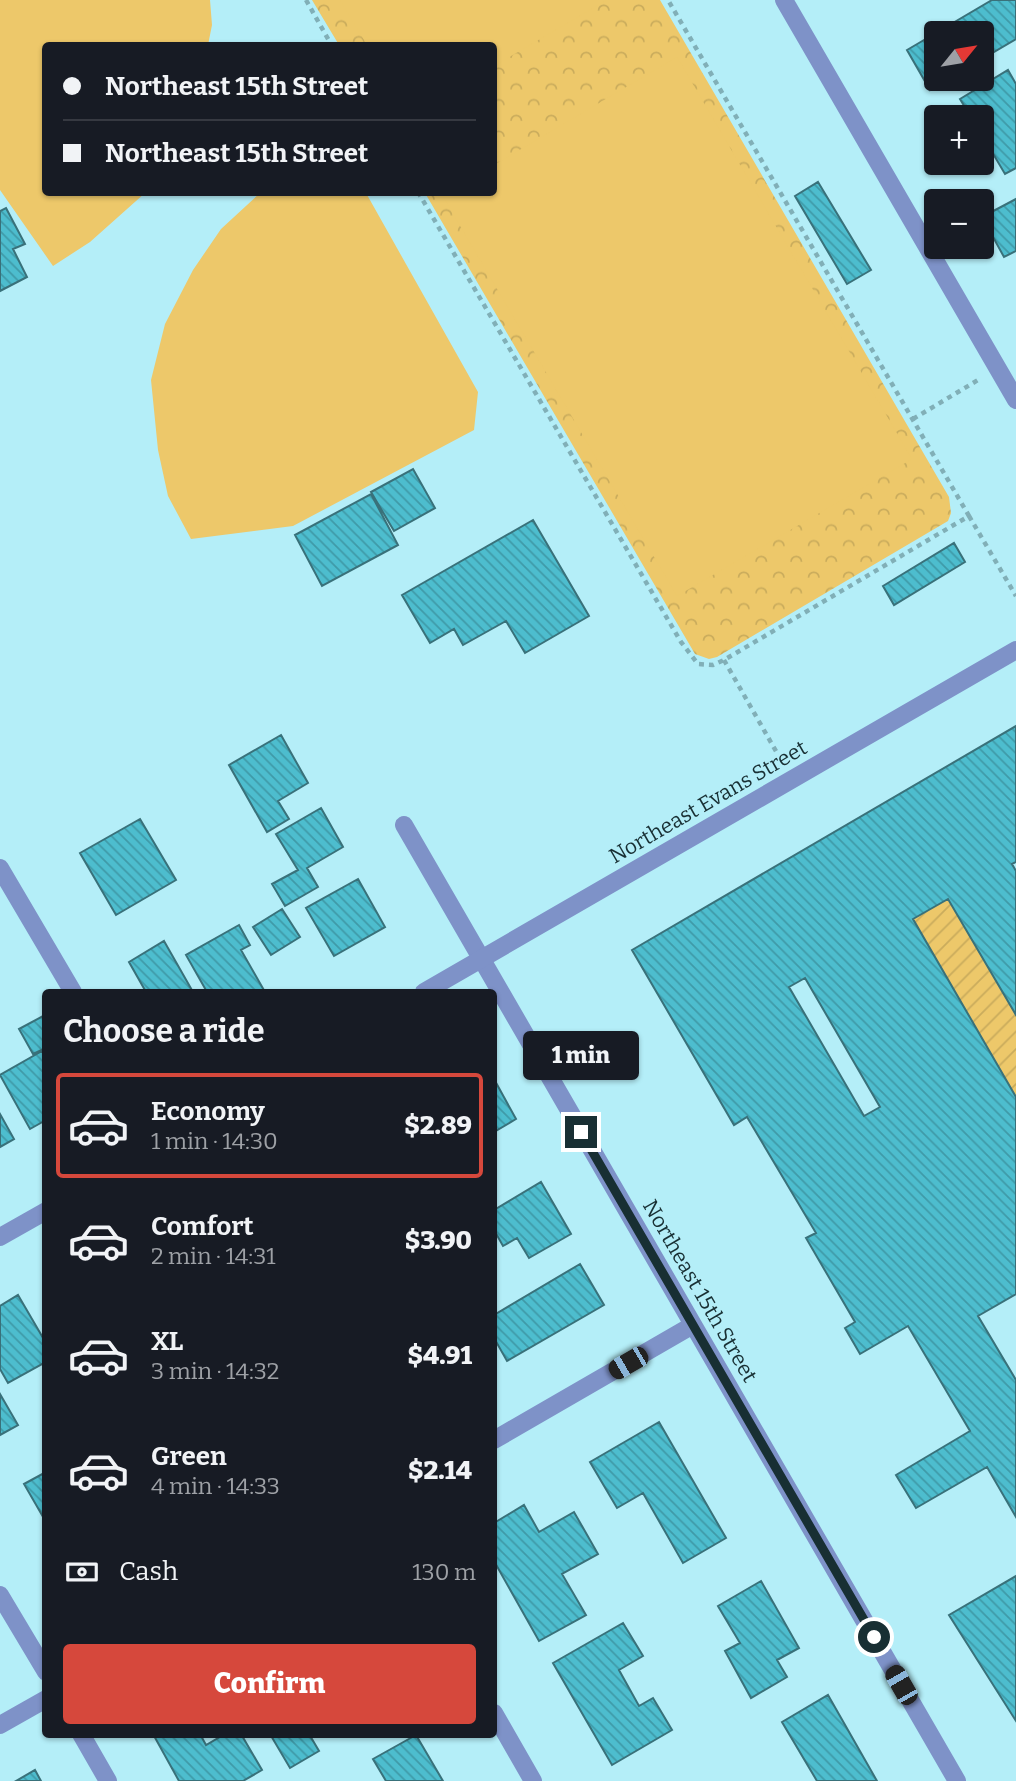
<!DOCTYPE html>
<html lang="en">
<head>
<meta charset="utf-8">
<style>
  body { margin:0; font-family:Bitter,serif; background:#242831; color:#f1f3f6; height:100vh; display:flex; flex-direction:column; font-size:26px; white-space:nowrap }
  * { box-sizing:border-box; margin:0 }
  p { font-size:23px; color:#9ea1a6 }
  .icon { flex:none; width:38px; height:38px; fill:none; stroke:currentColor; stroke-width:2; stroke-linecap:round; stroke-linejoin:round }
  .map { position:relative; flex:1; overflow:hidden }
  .side { position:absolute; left:42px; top:989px; width:455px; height:749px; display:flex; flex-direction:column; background:#171b24; border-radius:7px; box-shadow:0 2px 5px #0004 }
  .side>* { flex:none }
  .hud { position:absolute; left:42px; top:42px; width:455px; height:154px; border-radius:7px; box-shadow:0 2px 5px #0004; display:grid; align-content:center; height:154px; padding:0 21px; background:#171b24 }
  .needle { width:46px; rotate:60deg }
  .tools { position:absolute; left:924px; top:21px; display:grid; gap:14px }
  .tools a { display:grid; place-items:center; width:70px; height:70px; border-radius:7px; background:#171b24; box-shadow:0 2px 5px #0004; font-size:35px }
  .end { position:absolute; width:32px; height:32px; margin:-16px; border:9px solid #182f33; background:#fff; box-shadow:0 0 0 4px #fff }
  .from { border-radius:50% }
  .bubble { position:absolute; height:49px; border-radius:7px; background:#171b24; box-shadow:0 2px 5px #0004; font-size:23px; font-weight:800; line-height:49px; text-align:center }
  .car { position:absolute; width:21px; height:42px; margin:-21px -10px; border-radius:9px; box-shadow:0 0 5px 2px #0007; background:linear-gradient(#222 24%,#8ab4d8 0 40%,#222 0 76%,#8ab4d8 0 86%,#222 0) }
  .hud b { display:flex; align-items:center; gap:24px; height:66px; font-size:26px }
  .hud b+b { border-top:2px solid #363941 }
  .hud i { width:18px; height:18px; background:#f1f3f6 }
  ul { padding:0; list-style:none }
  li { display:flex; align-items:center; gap:21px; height:105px; margin:0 14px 10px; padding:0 7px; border:4px solid transparent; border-radius:7px }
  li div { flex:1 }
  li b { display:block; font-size:26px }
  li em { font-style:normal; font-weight:800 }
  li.active { border-color:#d6483c }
  li>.icon { width:63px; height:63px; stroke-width:1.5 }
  h2 { padding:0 21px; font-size:32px; line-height:84px }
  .pay { display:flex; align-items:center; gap:18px; height:77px; padding:0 21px; font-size:26px }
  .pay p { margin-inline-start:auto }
  .cta { display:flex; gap:14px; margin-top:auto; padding:14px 21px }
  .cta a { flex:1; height:80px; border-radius:7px; background:#d6483c; color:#fff; font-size:28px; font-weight:800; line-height:80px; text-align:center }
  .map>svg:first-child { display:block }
</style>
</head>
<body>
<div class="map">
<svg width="1016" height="1781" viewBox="0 0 1016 1781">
  <defs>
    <pattern id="forest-crowns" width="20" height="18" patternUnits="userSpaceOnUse" patternTransform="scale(1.75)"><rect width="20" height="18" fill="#edc86a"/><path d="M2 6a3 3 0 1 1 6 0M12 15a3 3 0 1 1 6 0" fill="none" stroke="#caac5c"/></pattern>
    <pattern id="garden-furrows" width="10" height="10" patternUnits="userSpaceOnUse" patternTransform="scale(1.75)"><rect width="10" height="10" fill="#edc86a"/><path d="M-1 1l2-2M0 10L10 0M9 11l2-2" fill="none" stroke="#caac5c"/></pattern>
    <pattern id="building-back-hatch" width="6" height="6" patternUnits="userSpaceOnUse" patternTransform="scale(1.75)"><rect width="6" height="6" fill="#4dbdce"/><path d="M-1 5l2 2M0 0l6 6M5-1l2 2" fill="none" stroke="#3f9aa8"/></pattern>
  </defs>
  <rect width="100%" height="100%" fill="#b4eef8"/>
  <!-- forest -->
  <path fill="url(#forest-crowns)" d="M312,0H660L949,497L951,513L948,521L717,657L709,659L695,654L425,193L494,192V46L339,45Z"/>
  <!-- garden -->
  <path fill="url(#garden-furrows)" d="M948,899L1016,1015V1097L913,919Z"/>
  <!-- pitch -->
  <path fill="#edc86a" d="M0,0H210L212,25L208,45L46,46V192L145,193L90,242L53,266L0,190Z
    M340,0H607L494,66V46L367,45Z
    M677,57L912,459L677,596L442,195L494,192V165Z
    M261,192L366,193L478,392L474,430L293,526L191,539L168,496L158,450L151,380L165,324L193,270L221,229Z"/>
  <!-- building -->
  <path fill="url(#building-back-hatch)" stroke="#39717a" stroke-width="2" fill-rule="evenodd" d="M992,0H1016V39L982,59V33H936V79H948L930,90L907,50Z
    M1008,70L1016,84V168L1005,174L982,135V117H971L960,99Z
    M818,182L871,270L847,284L795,196Z
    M1016,199V251L1004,257L982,217Z
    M6,208L25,244L13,249L27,277L0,291V211Z
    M413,469L435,508L394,531L371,492Z
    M371,494L398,545L322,586L295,535Z
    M533,520L589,616L525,653L506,621L463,645L454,629L430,643L402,595Z
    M954,543L965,562L894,605L883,586Z
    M1016,726V862L1012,864L1016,871V1015L948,899L913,919L1016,1097V1294L978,1316L1016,1380V1517L987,1467L916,1508L896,1475L970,1431L908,1326L860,1354L845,1328L855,1322L806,1238L816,1233L747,1117L734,1125L632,950ZM805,978L880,1107L864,1116L789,987Z
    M281,735L308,783L278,801L289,819L267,832L229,765Z
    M321,808L343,847L307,868L318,887L285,906L272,884L298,870L276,834Z
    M140,819L176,880L116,915L80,853Z
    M358,879L385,927L334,956L306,908Z
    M282,909L300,937L271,955L253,927Z
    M239,925L250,945L241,950L265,992H207L186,955Z
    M164,941L193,992H146L129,962Z
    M45,1015L46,1048L33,1054L19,1029Z
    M42,1051L46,1057V1120L30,1129L0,1075Z
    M494,1079L516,1119L494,1132Z
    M0,1114L14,1139L0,1147Z
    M541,1182L571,1234L529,1258L517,1238L503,1246L494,1230V1210Z
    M580,1264L604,1305L507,1361L494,1338V1315Z
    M18,1295L46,1343V1362L8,1383L0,1369V1306Z
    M0,1394L18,1425L0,1435Z
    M659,1422L726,1538L683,1563L643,1493L617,1508L590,1462Z
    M46,1472V1522L24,1484Z
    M524,1505L539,1532L574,1512L598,1554L562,1574L586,1615L539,1641L494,1561V1523Z
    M1016,1576V1721L949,1615Z
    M761,1581L799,1648L777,1660L787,1677L751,1698L725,1651L740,1643L718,1606Z
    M623,1623L643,1656L619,1670L639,1706L653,1698L672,1730L612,1765L553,1663Z
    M828,1695L877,1781H817L782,1722Z
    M153,1734H200L206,1745L225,1734H241L262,1770L243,1781H179Z
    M270,1734H309L319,1751L290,1768Z
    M416,1735L443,1781H386L373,1759Z
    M35,1770L41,1781H16Z"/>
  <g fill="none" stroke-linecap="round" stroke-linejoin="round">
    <!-- path -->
    <path stroke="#81afb7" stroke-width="4.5" stroke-dasharray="5 5" stroke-linecap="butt" d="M306,0L332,46
      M418,192L681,642L698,664L713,665L724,660L969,516L668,0
      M913,419L978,380
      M969,516L1016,596
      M724,660L781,760"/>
    <!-- minor -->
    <path stroke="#7e92c8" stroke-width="18" d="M784,0L1016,400
      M404,825L957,1781
      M0,868L73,992
      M494,1440L693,1325
      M0,1595L46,1672
      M494,1713L533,1781
      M0,1725L46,1699
      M81,1734L108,1781"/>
    <!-- tertiary -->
    <path stroke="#7e92c8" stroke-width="18" d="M424,992L1016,650
      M0,1237L46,1211"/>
  </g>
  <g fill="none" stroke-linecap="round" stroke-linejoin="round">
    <!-- route -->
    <path stroke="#182f33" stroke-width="9" d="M581,1132L874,1637"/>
  </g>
  <g text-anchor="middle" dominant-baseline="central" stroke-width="5" stroke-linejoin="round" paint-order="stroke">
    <!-- street labels -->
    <g font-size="21" fill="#182f33" stroke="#b4eef8">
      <text transform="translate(708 802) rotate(-30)">Northeast Evans Street</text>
      <text transform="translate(700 1291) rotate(60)">Northeast 15th Street</text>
    </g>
  </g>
</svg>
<div class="tools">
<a><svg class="needle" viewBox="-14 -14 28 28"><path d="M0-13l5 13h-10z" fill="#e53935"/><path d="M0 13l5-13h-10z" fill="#9ea1a6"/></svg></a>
<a>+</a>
<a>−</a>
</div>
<i class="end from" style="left:874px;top:1637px"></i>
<i class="end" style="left:581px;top:1132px"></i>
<div class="bubble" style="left:523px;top:1031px;width:116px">1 min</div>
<i class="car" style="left:628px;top:1363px;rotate:240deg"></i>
<i class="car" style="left:901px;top:1685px;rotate:330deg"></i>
<div class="hud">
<b><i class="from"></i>Northeast 15th Street</b>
<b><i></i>Northeast 15th Street</b>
</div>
<section class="side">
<h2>Choose a ride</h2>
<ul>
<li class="active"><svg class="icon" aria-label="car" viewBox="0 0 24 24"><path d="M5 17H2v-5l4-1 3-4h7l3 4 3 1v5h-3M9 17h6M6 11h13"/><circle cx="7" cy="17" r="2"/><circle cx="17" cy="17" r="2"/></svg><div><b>Economy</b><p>1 min · 14:30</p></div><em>$2.89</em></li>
<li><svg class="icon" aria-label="car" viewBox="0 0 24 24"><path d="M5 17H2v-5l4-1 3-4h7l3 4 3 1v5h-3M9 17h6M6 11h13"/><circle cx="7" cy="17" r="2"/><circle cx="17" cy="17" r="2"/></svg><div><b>Comfort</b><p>2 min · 14:31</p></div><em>$3.90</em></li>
<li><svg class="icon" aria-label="car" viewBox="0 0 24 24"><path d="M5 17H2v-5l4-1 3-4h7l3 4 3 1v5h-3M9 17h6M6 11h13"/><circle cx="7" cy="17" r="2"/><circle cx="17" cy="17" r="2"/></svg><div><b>XL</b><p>3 min · 14:32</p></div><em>$4.91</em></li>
<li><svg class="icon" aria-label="car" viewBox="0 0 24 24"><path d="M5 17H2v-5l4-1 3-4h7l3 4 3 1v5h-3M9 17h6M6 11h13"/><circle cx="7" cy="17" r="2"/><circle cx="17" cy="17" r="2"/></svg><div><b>Green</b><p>4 min · 14:33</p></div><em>$2.14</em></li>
</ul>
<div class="pay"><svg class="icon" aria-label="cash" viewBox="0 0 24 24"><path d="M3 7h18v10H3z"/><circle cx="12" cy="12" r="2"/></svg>Cash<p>130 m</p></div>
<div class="cta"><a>Confirm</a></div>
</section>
</div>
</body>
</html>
